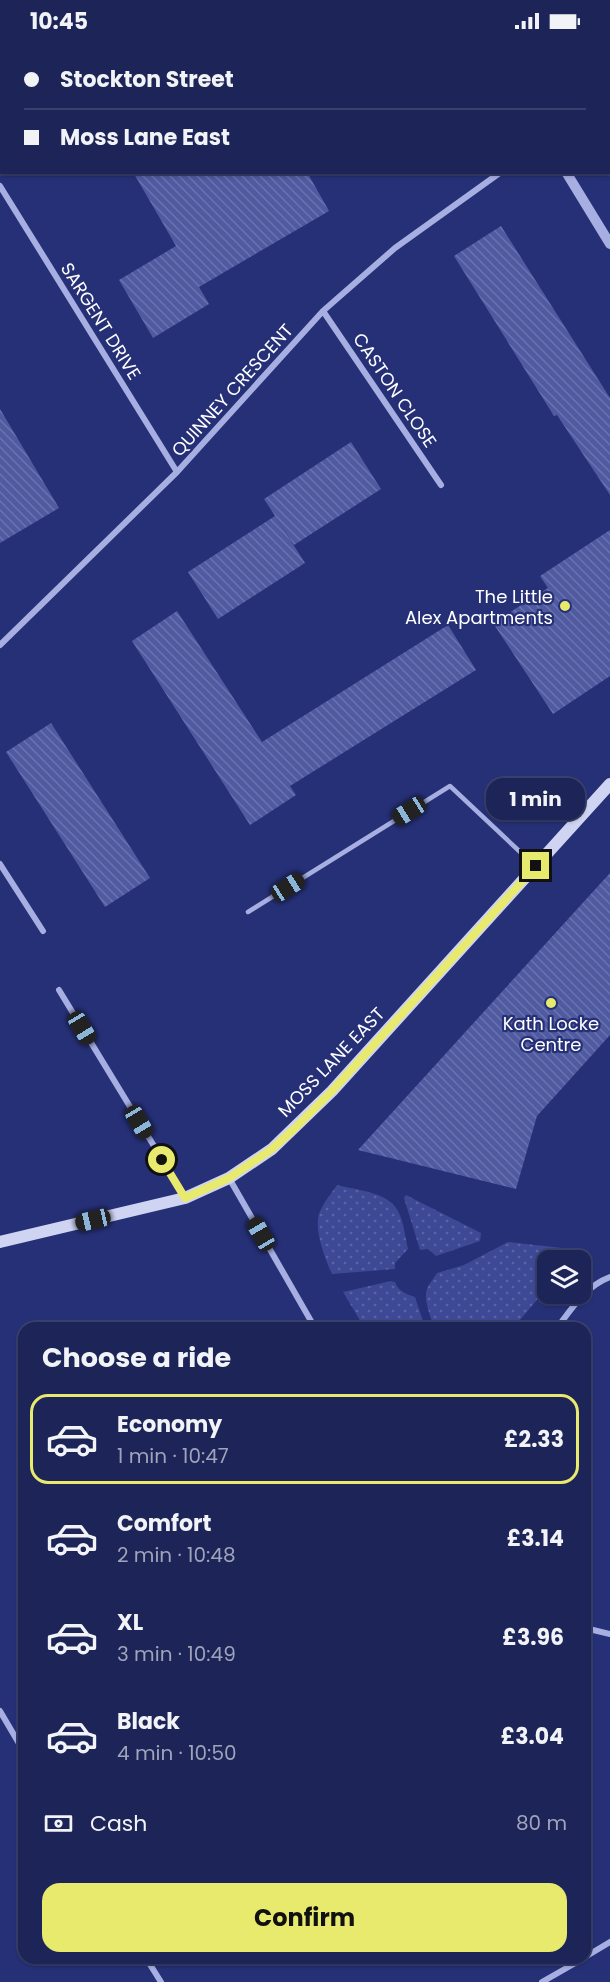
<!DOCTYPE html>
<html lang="en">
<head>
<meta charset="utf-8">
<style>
  body { margin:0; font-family:Poppins,sans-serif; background:#293061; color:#f1f3f6; height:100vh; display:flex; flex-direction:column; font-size:22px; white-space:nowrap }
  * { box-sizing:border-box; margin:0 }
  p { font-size:20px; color:#a0a4ba }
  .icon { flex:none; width:33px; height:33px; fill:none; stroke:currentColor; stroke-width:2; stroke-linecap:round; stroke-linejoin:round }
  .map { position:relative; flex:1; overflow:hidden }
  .panel { position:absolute; left:18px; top:1280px; width:573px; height:642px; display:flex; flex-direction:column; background:#1c2458; border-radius:18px; box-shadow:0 2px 4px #0004,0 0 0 2px #3a416e }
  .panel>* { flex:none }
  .top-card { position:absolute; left:0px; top:0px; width:610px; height:132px; box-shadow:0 2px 4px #0004,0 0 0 2px #3a416e; display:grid; align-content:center; height:132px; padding:0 24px; background:#1c2458 }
  .tools { position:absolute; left:537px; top:1208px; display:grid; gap:12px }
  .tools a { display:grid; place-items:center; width:54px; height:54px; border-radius:12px; background:#1c2458; box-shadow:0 2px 4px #0004,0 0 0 2px #3a416e; font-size:30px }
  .end { position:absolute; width:27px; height:27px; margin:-14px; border:8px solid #e7ea6d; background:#111; box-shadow:0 0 0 3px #111 }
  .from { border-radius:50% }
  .bubble { position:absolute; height:42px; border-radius:18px; background:#1c2458; box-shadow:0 2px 4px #0004,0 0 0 2px #3a416e; font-size:20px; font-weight:700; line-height:42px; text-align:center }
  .car { position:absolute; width:18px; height:36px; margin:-18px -9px; border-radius:8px; box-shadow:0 0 4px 2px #0007; background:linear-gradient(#222 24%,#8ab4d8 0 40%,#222 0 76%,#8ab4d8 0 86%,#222 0) }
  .top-card b { display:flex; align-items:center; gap:21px; height:57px; font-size:22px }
  .top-card b+b { border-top:2px solid #3a416e }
  .top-card i { width:15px; height:15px; background:#f1f3f6 }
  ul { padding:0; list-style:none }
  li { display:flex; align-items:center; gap:18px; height:90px; margin:0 12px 9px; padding:0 12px; border:3px solid transparent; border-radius:18px }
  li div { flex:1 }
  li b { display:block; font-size:22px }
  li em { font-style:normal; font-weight:700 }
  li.active { border-color:#e7ea6d }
  li>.icon { width:54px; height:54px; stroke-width:1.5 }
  h2 { padding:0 24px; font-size:27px; line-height:72px }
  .pay { display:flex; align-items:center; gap:15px; height:66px; padding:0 24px; font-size:22px }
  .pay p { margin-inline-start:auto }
  .action { display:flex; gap:12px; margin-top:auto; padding:12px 24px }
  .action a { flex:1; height:69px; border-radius:18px; background:#e7ea6d; color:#111; font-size:24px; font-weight:700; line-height:69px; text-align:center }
  .status { display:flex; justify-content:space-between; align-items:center; height:42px; padding:0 30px; background:#1c2458; direction:ltr }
  .status svg { height:16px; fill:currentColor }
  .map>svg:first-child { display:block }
</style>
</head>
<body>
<div class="status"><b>10:45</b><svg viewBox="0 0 49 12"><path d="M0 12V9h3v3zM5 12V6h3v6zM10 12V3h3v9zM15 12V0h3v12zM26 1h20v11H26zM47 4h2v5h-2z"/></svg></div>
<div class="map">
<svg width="610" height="1940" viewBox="0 0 610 1940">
  <defs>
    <pattern id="grass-dots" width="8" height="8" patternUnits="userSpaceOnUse" patternTransform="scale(1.5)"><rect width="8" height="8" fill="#3d4995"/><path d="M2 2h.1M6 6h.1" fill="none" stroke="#5a64a5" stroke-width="1.8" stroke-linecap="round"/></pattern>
    <pattern id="building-back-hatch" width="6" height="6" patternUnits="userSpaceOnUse" patternTransform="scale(1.5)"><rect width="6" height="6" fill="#4f5aa0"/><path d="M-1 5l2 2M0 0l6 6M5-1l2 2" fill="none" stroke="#6973ae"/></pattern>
  </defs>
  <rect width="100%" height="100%" fill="#263076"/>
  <!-- grass -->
  <path fill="url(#grass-dots)" d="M337,1143C356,1148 389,1150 398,1169C404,1180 405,1195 408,1207L395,1221V1227L332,1232C325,1217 314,1188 319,1172C323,1161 331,1152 337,1143Z
    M406,1153L481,1191L480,1199L436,1214L428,1207L420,1208L404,1156Z
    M508,1200L580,1208L571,1218H548L547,1246L514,1285H434C431,1275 423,1258 427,1247C429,1242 434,1236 437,1231L464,1223Z
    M391,1239L395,1240C398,1249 406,1252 415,1255L425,1285H364L343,1250Z"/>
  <!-- building -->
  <path fill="url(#building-back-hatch)" d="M133,130H307L329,169L199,245L209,262L153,296L119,238L176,204Z
    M501,184L610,356V453L557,373L554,374L454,214Z
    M0,367L59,466L0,501Z
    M351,400L381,447L294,503L264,457Z
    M275,474L305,521L218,577L188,530Z
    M610,488V634L553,672L493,581L548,546L540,534Z
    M177,569L262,700L448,583L476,628L290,744L296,753L250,783L132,599Z
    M51,681L150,836L105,865L6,710Z
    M610,831V993L537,1074L516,1147L358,1108Z"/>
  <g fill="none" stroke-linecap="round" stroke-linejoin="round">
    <!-- service -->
    <path stroke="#a7afe2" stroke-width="4.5" d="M248,870L450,744L534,823"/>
    <!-- minor -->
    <path stroke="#a7afe2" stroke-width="6" d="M0,144L177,430
      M323,269L441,443
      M0,603L177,430L323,269L395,206L501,130
      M0,822L43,889
      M59,948L185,1155
      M229,1136L315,1286
      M557,1286C572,1266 586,1244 610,1235
      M585,1586L610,1592
      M0,1669L24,1710
      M585,1915L610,1900
      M146,1916L161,1940
      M542,1940L584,1916"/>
    <!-- tertiary -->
    <path stroke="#a7afe2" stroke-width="10" d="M485,0L486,2
      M566,130L610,202"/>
    <!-- secondary -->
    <path stroke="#d0d4f3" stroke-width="12" d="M0,1200L185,1156L229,1136L272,1107L332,1049L610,742"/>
  </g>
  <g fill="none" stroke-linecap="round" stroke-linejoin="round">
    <!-- route -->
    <path stroke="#e7ea6d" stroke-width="8" d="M162,1118L185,1156L229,1136L272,1107L294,1087L332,1049L536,824"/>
  </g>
  <!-- markers -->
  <g fill="#e7ea6d" stroke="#263076" stroke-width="2">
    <circle cx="565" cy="564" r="6"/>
    <circle cx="551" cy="961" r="6"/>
  </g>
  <g text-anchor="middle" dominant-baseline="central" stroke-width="4.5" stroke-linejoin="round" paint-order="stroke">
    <!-- street labels -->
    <g font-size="18" fill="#fff" stroke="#263076">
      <text transform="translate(101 279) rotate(58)">SARGENT DRIVE</text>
      <text transform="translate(232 348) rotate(-48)">QUINNEY CRESCENT</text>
      <text transform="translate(395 348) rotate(56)">CASTON CLOSE</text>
      <text transform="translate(331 1020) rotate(-46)">MOSS LANE EAST</text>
    </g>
    <!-- poi labels -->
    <g font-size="18" fill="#fff" stroke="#263076" text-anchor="end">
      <text x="553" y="554">The Little<tspan x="553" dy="21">Alex Apartments</tspan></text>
      <text x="551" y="981" text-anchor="middle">Kath Locke<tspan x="551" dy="21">Centre</tspan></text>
    </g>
  </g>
</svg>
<div class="tools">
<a><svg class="icon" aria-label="layers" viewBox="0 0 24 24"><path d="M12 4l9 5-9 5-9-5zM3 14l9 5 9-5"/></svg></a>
</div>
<i class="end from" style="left:162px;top:1118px"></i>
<i class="end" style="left:536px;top:824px"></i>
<div class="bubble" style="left:486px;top:736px;width:99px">1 min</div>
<i class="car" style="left:409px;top:769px;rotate:238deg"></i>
<i class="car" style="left:288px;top:845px;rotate:58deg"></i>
<i class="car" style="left:82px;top:986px;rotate:149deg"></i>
<i class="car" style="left:139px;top:1080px;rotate:149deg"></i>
<i class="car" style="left:93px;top:1178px;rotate:257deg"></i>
<i class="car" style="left:261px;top:1192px;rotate:330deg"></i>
<div class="top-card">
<b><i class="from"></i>Stockton Street</b>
<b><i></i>Moss Lane East</b>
</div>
<section class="panel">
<h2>Choose a ride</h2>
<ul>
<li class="active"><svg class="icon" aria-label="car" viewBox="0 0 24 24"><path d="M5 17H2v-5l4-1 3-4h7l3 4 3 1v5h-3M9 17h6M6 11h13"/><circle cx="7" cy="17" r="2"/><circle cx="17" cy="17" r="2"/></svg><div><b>Economy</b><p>1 min · 10:47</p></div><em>£2.33</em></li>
<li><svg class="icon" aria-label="car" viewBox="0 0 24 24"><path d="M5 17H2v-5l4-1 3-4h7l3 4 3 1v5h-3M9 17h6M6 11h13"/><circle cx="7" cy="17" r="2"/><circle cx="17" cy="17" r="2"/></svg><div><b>Comfort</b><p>2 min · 10:48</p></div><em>£3.14</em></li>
<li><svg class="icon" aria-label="car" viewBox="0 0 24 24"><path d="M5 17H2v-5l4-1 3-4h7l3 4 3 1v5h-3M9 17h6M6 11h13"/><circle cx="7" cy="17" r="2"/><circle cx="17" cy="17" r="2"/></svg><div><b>XL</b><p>3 min · 10:49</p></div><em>£3.96</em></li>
<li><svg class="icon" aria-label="car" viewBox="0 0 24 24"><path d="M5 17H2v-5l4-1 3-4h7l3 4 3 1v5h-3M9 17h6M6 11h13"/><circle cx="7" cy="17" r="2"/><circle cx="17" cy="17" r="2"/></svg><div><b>Black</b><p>4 min · 10:50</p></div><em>£3.04</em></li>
</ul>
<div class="pay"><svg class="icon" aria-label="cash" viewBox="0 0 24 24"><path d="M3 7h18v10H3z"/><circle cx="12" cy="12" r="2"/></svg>Cash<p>80 m</p></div>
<div class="action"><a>Confirm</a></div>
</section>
</div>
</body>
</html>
